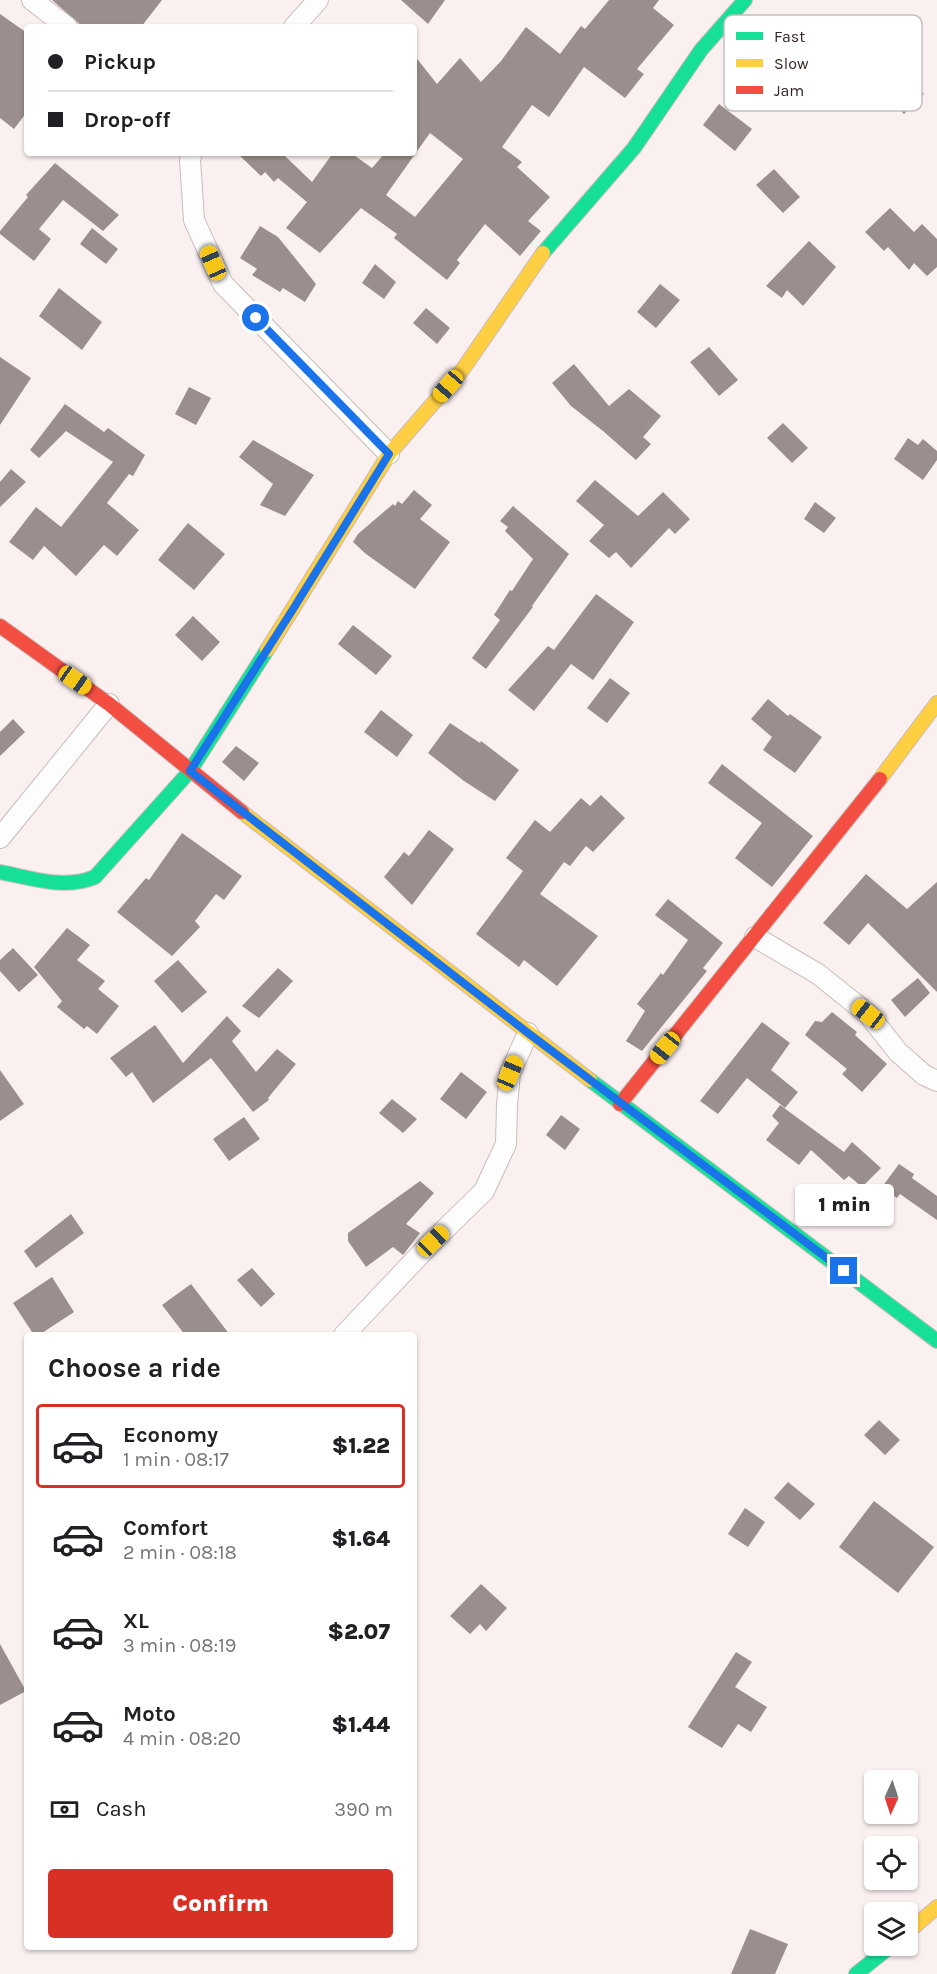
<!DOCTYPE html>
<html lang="en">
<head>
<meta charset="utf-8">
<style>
  body { margin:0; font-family:Karla,sans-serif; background:#f6f6f6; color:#202124; height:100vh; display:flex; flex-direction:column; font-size:22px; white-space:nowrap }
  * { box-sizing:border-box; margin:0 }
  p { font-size:20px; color:#757577 }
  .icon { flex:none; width:33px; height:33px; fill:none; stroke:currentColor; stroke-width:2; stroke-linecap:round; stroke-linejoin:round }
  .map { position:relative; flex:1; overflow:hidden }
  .sheet { position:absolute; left:24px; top:1332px; width:393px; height:618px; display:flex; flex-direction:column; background:#fff; border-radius:6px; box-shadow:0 2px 4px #0004 }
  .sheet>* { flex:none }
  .guide { position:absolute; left:24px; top:24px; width:393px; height:132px; border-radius:6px; box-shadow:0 2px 4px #0004; display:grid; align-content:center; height:132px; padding:0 24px; background:#fff }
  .needle { width:39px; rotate:183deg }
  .fabs { position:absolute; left:864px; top:1770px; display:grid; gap:12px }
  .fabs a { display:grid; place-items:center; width:54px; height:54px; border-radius:6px; background:#fff; box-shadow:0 2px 4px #0004; font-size:30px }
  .end { position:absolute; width:27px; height:27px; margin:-14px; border:8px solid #1a73e8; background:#fff; box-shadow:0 0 0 3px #fff }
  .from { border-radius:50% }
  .bubble { position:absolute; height:42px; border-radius:6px; background:#fff; box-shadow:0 2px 4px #0004; font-size:20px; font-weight:800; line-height:42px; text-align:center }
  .car { position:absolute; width:18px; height:36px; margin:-18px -9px; border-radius:8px; box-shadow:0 0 4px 2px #0007; background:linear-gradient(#f5c518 24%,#345 0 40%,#f5c518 0 76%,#345 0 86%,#f5c518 0) }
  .guide b { display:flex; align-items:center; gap:21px; height:57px; font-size:22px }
  .guide b+b { border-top:2px solid #e0e0e0 }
  .guide i { width:15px; height:15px; background:#202124 }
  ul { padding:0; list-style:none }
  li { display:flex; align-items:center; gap:18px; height:84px; margin:0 12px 9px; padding:0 12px; border:3px solid transparent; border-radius:6px }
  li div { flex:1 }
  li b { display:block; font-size:22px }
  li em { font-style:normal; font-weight:800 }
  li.current { border-color:#d93025 }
  li>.icon { width:54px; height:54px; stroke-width:1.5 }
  h2 { padding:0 24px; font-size:27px; line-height:72px }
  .pay { display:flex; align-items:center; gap:15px; height:66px; padding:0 24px; font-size:22px }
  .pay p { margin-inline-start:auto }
  .primary-button { display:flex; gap:12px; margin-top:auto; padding:12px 24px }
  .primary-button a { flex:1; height:69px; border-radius:6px; background:#d93025; color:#fff; font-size:24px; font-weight:800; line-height:69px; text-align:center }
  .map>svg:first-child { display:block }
</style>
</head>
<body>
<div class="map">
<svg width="937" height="1974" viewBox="0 0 937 1974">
  <rect width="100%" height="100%" fill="#faf0ef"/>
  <!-- building -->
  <path fill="#9a8f8d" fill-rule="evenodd" d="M52,0H162L141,27H83Z
    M401,0H445L428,24Z
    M609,0H659L653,8L674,25L637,69L644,74L625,98L584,67L549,117L532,105L502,147L522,162L517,167L550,197L528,221L541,231L520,256L485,224L457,260L460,263L447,280L394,238L397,234L361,208L320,253L286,228L307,202L278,178L274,182L265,172L261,176L237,153H289L285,156L312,182L333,153H351L372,168L385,153H414V55L437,84L460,58L481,82L501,61L526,27L560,54L581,26L585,29ZM430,133L463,159L415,217L386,195Z
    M0,14L27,33V112L14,129L0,118Z
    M903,72L924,94L904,114L883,92Z
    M719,104L752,129L735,151L703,125Z
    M55,163L119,215L103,231L63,200L39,229L51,239L34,261L0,234V231L28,197L26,195Z
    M774,169L800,197L783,213L756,185Z
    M890,208L914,232L922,224L937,239V267L927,276L914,263L909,270L888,247L884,251L865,232Z
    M260,226L278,237L316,284L305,302L283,288L280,292L252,275L257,269L240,258Z
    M92,228L118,249L106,264L80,244Z
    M809,241L836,267L803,306L787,290L782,298L766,286Z
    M375,264L396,282L384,299L362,283Z
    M660,284L680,300L656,328L637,312Z
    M59,288L102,322L82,350L39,316Z
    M426,308L450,328L437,344L413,323Z
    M709,347L738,380L719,396L690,362Z
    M0,357L31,378L0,425Z
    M574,364L609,406L629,389L661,416L643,437L651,444L636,460L603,431L571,406L552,383Z
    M189,387L211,398L196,425L175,414Z
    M65,404L104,432L108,428L145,455L133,476L129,474L107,503L139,530L117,556L104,545L76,576L44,546L33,560L9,542L36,507L61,527L113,462L66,431L39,458L30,450Z
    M783,423L808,448L792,463L767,438Z
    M908,438L918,445L923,439L937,451V460L923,480L894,459Z
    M253,440L314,475L285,516L260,505L273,484L239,457Z
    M11,469L26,482L0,507V482Z
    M595,480L638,516L663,492L690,519L675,534L669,528L631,568L616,552L609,558L589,541L604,525L576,501Z
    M414,490L432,505L420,519L450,542L415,589L366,554L353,542L358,534L393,504L395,506L398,501L402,504Z
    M815,502L836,518L824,533L804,519Z
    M513,506L569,554L532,606L533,607L486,669L472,658L500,620L494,615L510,590L512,591L533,559L505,531L508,527L500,521Z
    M188,523L225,554L194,590L158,560Z
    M596,594L634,622L593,680L571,664L534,711L508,690L548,646L554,650Z
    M193,616L220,642L202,661L175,635Z
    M353,625L392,656L376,675L338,644Z
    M610,678L630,693L607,723L587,708Z
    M768,699L788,716L790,714L822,737L795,773L763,750L772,737L751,719Z
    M381,710L413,735L397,757L364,732Z
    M13,719L25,732L0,756V732Z
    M450,723L480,743L481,741L519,770L495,801L464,781L428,753Z
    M236,746L259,763L244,781L222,762Z
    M722,764L813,836L772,887L735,858L762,823L708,783Z
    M601,795L625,818L593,852L586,846L570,866L564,862L540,894L598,936L557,986L524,960L519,967L476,934L523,871L506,858L535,820L550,832L581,798L590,806Z
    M429,830L454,849L412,905L384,877L404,852L409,856Z
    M182,833L242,876L224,900L216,894L195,921L200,927L172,956L117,912L146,878L149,880Z
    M866,874L907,909L937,882V992L868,923L849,945L823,923Z
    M668,899L723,943L703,968L707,971L642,1051L626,1041L645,1011L637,1004L661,973L663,975L688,940L655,915Z
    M67,928L90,945L77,960L105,981L98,989L119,1006L97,1034L87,1026L84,1029L57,1007L62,1001L34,967Z
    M13,948L38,975L19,992L0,971V960Z
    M178,960L207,992L182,1013L154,981Z
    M278,968L293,981L259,1018L242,1006Z
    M918,978L930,993L905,1017L891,1000Z
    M832,1012L857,1032L855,1035L887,1064L862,1092L842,1074L847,1069L805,1035L815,1021L822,1022Z
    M227,1016L241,1031L232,1041L256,1072L277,1049L296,1064L268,1098L269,1100L253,1112L211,1058L153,1103L132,1072L126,1077L110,1058L155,1025L183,1063Z
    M762,1022L790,1043L771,1070L798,1092L785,1108L747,1078L718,1114L700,1101Z
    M0,1070L24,1104L0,1121Z
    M461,1072L487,1092L466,1119L440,1099Z
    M392,1099L417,1119L403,1133L379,1113Z
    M780,1105L844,1152L852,1142L881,1168L862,1187L849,1176L844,1180L811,1150L799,1165L766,1140L779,1123L772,1116Z
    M561,1115L580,1129L565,1150L546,1135Z
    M244,1117L260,1139L229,1161L213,1139Z
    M899,1164L914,1174L912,1178L937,1196V1220L900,1194L897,1198L882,1187Z
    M420,1181L434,1193L406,1224L420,1233L403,1255L393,1247L366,1267L348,1241V1233Z
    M71,1214L84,1233L36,1268L24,1251Z
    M252,1268L275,1294L261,1307L237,1280Z
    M52,1277L74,1312L39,1335H34L13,1303Z
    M191,1284L230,1335H185L162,1305Z
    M879,1420L900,1440L885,1455L864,1435Z
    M788,1482L815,1504L800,1520L774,1498Z
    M874,1501L934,1547L898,1593L839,1547Z
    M745,1508L765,1522L748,1547L728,1534Z
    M481,1584L507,1608L486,1631L480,1624L470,1634L450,1616Z
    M0,1644L26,1691L0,1705Z
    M736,1652L752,1662L735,1687L767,1707L751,1732L738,1724L722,1748L688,1727Z
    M750,1929L788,1944L775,1974H731Z"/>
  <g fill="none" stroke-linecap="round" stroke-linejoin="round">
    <!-- street casing -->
    <g stroke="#c8bdbb" stroke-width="22">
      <path id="street" d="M32,0L67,27
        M294,27L318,0
        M192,153L190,160L194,220L223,284L389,454
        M0,838L109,704
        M755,937L818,974L868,1014L898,1052L924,1075L937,1081
        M344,1335L433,1241L484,1191L506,1144L507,1105L510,1073L528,1033"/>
    </g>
    <!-- fast casing -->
    <g stroke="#c8bdbb" stroke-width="16">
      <path id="fast" d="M543,253L634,148L701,50L745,0
        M0,872C32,878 64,890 95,877L190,771L267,650
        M590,1080L937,1341
        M856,1974L891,1946"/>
    </g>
    <!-- slow casing -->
    <g stroke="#c8bdbb" stroke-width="16">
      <path id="slow" d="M267,650L389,454L463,369L543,253
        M880,779L937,703
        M242,812L590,1080
        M908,1932L937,1907"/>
    </g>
    <!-- jam casing -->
    <g stroke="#c8bdbb" stroke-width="16">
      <path id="jam" d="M0,626L109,704L242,812
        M620,1104L880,779"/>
    </g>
    <!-- street -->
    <use href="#street" stroke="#fefdfd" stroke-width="20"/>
    <!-- fast -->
    <use href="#fast" stroke="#16e098" stroke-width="14"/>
    <!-- slow -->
    <use href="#slow" stroke="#ffcf43" stroke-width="14"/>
    <!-- jam -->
    <use href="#jam" stroke="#f24e42" stroke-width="14"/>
  </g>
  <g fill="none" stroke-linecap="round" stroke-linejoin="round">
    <!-- route -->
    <path stroke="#1a73e8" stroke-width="8" d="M256,318L389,454L295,606L190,771L528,1033L844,1271"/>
  </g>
  <!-- legend -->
  <rect x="724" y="15" width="198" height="96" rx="9" fill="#fff" stroke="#c2bebd" stroke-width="1.5"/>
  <rect x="736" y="32" width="27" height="8" fill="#16e098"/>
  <rect x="736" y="59" width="27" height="8" fill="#ffcf43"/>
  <rect x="736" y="86" width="27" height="8" fill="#f24e42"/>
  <g font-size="16" fill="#352523">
    <text x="774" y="42">Fast</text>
    <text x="774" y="69">Slow</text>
    <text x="774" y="96">Jam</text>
  </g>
</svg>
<div class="fabs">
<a><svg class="needle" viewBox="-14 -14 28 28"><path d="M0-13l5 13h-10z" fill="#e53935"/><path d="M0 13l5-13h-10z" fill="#757577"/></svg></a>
<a><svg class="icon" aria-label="locate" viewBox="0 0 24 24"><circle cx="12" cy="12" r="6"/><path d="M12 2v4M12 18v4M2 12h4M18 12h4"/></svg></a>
<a><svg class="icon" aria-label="layers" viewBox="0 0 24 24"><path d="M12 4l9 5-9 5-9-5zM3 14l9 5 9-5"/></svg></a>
</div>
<i class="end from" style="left:256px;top:318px"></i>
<i class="end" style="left:844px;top:1271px"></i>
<div class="bubble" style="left:795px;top:1184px;width:99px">1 min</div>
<i class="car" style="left:213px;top:263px;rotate:336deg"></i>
<i class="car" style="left:448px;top:386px;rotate:221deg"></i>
<i class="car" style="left:75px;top:680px;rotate:125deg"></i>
<i class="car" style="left:868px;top:1014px;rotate:308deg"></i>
<i class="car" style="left:665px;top:1048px;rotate:219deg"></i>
<i class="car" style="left:510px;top:1073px;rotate:23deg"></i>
<i class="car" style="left:433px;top:1241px;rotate:46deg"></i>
<div class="guide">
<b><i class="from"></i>Pickup</b>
<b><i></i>Drop-off</b>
</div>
<section class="sheet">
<h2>Choose a ride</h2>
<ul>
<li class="current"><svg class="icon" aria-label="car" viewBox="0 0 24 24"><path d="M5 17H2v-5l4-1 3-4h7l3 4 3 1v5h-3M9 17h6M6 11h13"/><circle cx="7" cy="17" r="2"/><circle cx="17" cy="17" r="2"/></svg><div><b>Economy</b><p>1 min · 08:17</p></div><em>$1.22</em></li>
<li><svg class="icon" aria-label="car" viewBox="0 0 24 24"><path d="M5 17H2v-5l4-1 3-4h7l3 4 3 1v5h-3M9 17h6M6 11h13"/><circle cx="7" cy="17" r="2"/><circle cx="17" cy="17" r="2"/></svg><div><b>Comfort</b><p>2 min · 08:18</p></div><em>$1.64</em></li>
<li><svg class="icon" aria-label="car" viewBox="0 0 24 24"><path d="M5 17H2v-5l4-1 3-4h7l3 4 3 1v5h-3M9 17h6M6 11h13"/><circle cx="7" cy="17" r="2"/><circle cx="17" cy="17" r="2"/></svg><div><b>XL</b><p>3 min · 08:19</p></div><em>$2.07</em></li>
<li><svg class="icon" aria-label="car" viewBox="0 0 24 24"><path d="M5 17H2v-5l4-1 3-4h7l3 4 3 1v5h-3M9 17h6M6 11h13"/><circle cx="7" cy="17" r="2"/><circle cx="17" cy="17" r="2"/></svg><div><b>Moto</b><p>4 min · 08:20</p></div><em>$1.44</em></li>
</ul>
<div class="pay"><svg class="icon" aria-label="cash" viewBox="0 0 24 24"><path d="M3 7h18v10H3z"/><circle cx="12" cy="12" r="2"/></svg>Cash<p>390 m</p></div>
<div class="primary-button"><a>Confirm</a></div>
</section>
</div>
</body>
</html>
